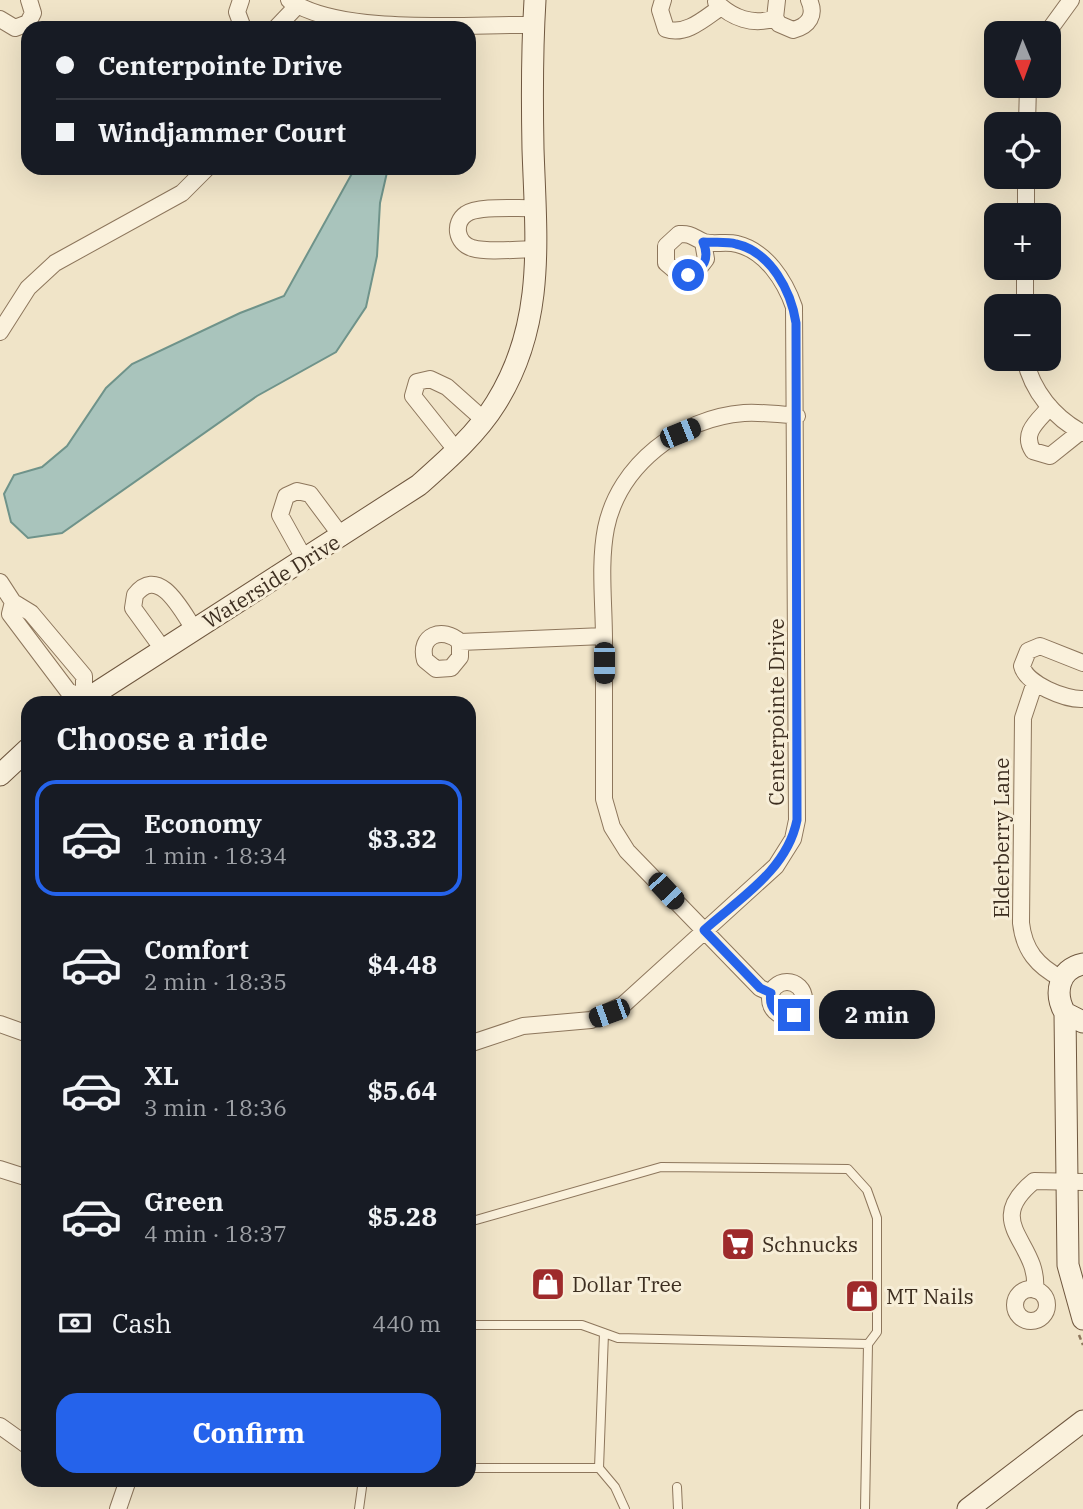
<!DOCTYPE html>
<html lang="en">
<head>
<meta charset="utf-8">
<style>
  body { margin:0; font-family:"IBM Plex Serif",serif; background:#242831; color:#f1f3f6; height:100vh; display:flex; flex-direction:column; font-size:26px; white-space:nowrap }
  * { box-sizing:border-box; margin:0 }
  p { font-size:23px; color:#9ea1a6 }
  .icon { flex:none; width:38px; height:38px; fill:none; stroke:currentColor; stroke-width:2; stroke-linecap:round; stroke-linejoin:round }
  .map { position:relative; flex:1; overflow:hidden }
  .panel { position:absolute; left:21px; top:696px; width:455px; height:791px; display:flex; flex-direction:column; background:#171b24; border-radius:21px; box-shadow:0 7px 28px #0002 }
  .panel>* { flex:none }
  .guide { position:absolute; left:21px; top:21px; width:455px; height:154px; border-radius:21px; box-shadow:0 7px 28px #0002; display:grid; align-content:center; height:154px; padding:0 35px; background:#171b24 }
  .needle { width:46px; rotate:179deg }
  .buttons { position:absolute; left:984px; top:21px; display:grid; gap:14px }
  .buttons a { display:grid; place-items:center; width:77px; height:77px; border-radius:14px; background:#171b24; box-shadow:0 7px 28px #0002; font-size:35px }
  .end { position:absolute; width:32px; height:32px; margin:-16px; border:9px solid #2563eb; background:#fff; box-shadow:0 0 0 4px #fff }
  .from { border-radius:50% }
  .bubble { position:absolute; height:49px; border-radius:21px; background:#171b24; box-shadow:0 7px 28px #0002; font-size:23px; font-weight:700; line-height:49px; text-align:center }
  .car { position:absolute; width:21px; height:42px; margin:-21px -10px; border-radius:9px; box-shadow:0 0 5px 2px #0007; background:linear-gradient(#222 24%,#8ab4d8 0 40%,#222 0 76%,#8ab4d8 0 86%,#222 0) }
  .guide b { display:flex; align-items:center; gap:24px; height:66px; font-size:26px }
  .guide b+b { border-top:2px solid #363941 }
  .guide i { width:18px; height:18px; background:#f1f3f6 }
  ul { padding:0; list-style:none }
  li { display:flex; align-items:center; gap:21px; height:116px; margin:0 14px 10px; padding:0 21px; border:4px solid transparent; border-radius:21px }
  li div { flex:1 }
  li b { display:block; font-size:26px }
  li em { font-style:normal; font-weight:700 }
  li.selected { border-color:#2563eb }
  li>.icon { width:63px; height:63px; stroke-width:1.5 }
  h2 { padding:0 35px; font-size:32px; line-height:84px }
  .pay { display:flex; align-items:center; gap:18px; height:77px; padding:0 35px; font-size:26px }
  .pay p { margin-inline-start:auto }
  .cta { display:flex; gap:14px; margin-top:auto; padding:14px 35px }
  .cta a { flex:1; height:80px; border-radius:21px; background:#2563eb; color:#fff; font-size:28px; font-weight:700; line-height:80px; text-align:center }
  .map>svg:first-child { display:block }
</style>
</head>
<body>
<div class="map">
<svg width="1083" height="1509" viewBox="0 0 1083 1509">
  <rect width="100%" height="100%" fill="#f0e4c8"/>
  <!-- water -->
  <path fill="#a9c4bc" stroke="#6f938a" stroke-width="2" d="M355,168H388L380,203L377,256L366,307L336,352L257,396L62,533L28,538L11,522L4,494L14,475L42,467L67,446L106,388L132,364L240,313L284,296Z"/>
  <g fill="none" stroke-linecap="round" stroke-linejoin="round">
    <!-- lane casing -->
    <g stroke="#8d765c" stroke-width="10">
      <path id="lane" d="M469,1222L661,1167L848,1169L867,1190L877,1218V1332L868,1344
        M469,1325H582L618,1338L868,1344L865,1509
        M604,1333L599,1468L615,1487L625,1509
        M469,1468H599
        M677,1487L678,1509
        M359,1509L363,1480"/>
    </g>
    <!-- street casing -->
    <g stroke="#8d765c" stroke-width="18">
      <path id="street" d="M241,0L237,12L243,28
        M289,0C340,36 468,24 533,25
        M663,0L660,10L666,29C686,36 705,18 721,7
        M777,0L775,18L779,24L793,30C809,26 816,15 809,0
        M716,2C732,18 753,26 775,18
        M0,19L15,28L28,23L33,13L29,0
        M276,28L297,6
        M1047,33L1071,0
        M1027,124L1028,86
        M536,208C520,209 478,205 466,214C453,223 456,243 472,248C490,253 517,249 537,249
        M1026,215V177
        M1025,306V268
        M0,332L28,288L55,263L182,193L207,168
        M1025,359C1032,391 1054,418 1083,433
        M1050,407C1038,421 1021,433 1033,451L1050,456L1080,432
        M456,450L413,396L417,382L430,379L447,387L484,420
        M305,560L280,515L286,496L297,491L310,494L342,537
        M0,582L13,602L31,613L84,676V699L68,691L10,614L13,602
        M460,642V657L451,668L436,669L425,660C418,635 443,626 460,642L604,636
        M162,648L133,608L135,595C159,564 182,611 194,629
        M1083,663L1040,646L1028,651L1022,666C1026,684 1066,700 1083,699
        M1035,682L1023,718L1021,923C1024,950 1037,966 1062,979
        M770 999a17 17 0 1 1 34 0a17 17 0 1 1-34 0Z
        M771,993L760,988L627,851L612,827L604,799C604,746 604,693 604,640C604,603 599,564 606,528C619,465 680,418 744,413C761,412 779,414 797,416
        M0,1024L28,1034
        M469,1044L523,1026L591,1020L623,1005L776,866L793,839L797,820L794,307C785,281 766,251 737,244C726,241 714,245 704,242C694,238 691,233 679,234L666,246V263L679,274L696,272L706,259L703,242
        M0,1169L28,1178
        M1015 1305a16 16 0 1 1 32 0a16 16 0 1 1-32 0Z
        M1035,1290C1040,1242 981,1224 1034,1181L1083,1182
        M0,1426L28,1446
        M118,1509L128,1480"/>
    </g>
    <!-- secondary casing -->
    <g stroke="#6f573f" stroke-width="23">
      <path id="secondary" d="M79,704L419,485C446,461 477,434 496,403C546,323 536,239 533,149C532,100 532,49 535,0
        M0,775L28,749
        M1083,964C1058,969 1054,994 1065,1013L1083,1022
        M1065,1013L1068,1265L1083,1319
        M968,1509L1083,1421"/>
    </g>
    <!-- path -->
    <path stroke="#8d765c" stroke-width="2.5" stroke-dasharray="5 3.5" stroke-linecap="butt" d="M1079,1335L1083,1345"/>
    <!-- lane -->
    <use href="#lane" stroke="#faf1dc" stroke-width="8"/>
    <!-- street -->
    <use href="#street" stroke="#faf1dc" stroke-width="16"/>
    <!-- secondary -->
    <use href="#secondary" stroke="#faf1dc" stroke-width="21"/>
  </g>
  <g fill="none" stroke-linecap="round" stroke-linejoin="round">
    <!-- route -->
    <path stroke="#2563eb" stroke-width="9" d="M688,275C704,270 710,258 703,242C713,243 726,241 736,244C771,252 791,291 796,323L797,820C787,870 740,898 704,930L760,988L771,993C768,1009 779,1019 794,1015"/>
  </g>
  <!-- icons -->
  <defs>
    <g id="supermarket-square" transform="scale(1.75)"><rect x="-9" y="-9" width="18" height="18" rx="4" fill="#9e2a2b" stroke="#f7eed8"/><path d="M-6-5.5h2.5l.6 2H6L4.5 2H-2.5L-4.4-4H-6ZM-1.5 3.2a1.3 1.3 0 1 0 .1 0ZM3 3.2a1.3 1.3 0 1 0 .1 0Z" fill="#fff"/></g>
    <g id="shop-square" transform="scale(1.75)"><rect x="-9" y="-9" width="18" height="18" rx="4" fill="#9e2a2b" stroke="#f7eed8"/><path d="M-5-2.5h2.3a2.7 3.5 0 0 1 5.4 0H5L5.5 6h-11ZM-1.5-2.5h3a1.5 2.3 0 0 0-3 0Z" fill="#fff"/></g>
  </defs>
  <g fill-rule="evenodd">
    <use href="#supermarket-square" x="738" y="1244"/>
    <use href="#shop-square" x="548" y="1284"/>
    <use href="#shop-square" x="862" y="1296"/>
  </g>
  <g text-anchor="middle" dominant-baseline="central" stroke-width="6" stroke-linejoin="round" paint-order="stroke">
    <!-- street labels -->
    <g font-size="21" fill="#3d2e20" stroke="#f7eed8">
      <text transform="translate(271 581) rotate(-32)">Waterside Drive</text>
      <text transform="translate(776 712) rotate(-90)">Centerpointe Drive</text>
      <text transform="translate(1001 838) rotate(-90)">Elderberry Lane</text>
    </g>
    <!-- poi labels -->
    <g font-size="21" fill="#3d2e20" stroke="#f7eed8" text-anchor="start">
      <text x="762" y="1244">Schnucks</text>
      <text x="572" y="1284">Dollar Tree</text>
      <text x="886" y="1296">MT Nails</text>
    </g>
  </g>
</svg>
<div class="buttons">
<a><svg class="needle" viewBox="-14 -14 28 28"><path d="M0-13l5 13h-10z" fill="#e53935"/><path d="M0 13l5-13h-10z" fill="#9ea1a6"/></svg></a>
<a><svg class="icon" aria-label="locate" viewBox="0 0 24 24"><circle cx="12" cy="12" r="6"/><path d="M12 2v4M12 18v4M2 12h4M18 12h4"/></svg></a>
<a>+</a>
<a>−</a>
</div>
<i class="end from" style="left:688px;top:275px"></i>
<i class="end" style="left:794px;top:1015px"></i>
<div class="bubble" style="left:819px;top:990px;width:116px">2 min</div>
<i class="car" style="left:680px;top:433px;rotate:68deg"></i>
<i class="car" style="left:604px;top:663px;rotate:180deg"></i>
<i class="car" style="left:666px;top:891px;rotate:137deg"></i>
<i class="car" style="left:609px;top:1013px;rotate:250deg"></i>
<div class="guide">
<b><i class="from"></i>Centerpointe Drive</b>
<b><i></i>Windjammer Court</b>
</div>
<section class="panel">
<h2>Choose a ride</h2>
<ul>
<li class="selected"><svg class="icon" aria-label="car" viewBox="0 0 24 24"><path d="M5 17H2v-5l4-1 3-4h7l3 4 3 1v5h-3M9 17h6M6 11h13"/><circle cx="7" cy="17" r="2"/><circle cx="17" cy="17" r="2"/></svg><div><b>Economy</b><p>1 min · 18:34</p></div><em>$3.32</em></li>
<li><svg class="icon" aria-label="car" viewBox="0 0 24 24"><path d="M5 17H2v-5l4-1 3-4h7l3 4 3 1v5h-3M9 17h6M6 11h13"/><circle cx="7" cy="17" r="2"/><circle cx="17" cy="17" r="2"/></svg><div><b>Comfort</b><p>2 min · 18:35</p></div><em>$4.48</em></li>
<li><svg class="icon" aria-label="car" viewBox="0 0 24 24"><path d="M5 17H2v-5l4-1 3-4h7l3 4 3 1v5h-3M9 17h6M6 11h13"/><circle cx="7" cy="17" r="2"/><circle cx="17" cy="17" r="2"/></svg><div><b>XL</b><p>3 min · 18:36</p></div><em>$5.64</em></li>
<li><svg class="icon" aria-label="car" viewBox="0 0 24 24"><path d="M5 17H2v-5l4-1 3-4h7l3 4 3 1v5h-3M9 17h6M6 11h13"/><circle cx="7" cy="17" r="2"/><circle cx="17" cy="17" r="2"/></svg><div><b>Green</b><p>4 min · 18:37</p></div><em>$5.28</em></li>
</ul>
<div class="pay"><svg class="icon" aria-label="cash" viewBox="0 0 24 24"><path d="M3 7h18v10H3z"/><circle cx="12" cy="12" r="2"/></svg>Cash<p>440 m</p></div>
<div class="cta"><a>Confirm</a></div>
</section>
</div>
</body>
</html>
